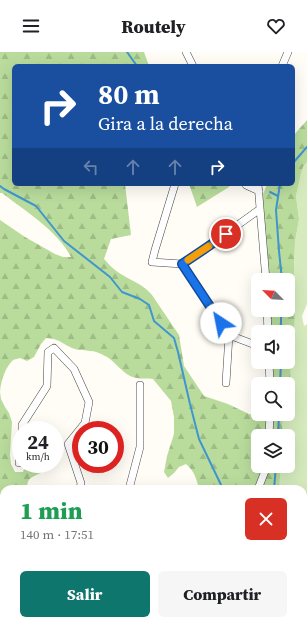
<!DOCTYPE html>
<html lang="es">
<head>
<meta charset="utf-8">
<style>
  :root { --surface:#fff; --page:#f6f6f6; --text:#202124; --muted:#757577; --accent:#0f766e }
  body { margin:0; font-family:"Source Serif 4",serif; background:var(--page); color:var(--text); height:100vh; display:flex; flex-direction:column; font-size:15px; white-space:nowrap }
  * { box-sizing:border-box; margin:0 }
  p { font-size:13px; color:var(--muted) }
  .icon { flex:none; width:22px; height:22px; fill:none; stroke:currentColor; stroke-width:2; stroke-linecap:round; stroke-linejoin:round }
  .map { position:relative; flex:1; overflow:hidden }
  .panel { position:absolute; left:0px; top:433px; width:307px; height:140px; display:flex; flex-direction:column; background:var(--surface); border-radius:12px 12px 0 0; box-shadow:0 4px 16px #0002 }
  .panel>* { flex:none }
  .hud { position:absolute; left:12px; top:12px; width:283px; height:122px; border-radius:6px; box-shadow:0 4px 16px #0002; background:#1a4fa0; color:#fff; overflow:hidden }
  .needle { width:26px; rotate:294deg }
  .controls { position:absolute; left:251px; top:221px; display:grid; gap:8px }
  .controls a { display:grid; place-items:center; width:44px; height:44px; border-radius:6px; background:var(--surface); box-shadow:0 4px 16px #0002; font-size:20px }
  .speed { position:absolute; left:12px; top:369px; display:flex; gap:8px; font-size:20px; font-weight:700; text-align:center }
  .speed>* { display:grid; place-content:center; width:52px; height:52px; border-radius:50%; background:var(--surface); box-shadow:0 4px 16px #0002; line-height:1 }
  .speed small { font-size:10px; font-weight:400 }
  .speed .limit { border:6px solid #d22; background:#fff; color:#111 }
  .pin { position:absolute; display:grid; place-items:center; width:34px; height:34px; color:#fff; margin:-17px; border:2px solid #fff; border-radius:50%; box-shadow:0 1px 4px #0007 }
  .me { position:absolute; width:44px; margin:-22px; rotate:326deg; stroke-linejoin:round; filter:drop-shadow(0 0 3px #0008) }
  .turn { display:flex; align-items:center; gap:14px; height:84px; padding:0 20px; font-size:18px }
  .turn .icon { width:52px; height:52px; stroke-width:2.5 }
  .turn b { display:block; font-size:28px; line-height:34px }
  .lanes { display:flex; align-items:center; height:38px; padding:0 20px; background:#0003; justify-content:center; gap:20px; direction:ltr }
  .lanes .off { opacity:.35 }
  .round { display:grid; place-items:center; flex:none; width:42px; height:42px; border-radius:6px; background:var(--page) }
  .overview { display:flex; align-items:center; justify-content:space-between; height:68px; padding:0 20px }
  h1 { font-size:24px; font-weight:800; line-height:30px; color:#1e9e55 }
  .cta { display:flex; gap:8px; margin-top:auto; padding:8px 20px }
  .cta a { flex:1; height:46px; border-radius:6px; background:var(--accent); color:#fff; font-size:16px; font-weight:800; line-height:46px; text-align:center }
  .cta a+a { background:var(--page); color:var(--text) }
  header { display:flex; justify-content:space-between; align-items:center; height:52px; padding:0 20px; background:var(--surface); font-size:18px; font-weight:800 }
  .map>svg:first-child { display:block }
</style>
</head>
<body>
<header><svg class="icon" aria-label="menu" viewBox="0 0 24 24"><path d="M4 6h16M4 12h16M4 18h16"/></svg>Routely<svg class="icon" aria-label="heart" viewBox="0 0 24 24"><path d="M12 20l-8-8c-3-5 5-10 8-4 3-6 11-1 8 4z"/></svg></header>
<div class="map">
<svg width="307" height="573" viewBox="0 0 307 573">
  <defs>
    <pattern id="forest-firs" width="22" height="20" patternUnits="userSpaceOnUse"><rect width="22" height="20" fill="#b9dc9c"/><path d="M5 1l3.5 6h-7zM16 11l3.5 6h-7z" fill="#9ebc85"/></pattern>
  </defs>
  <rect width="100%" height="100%" fill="#fffdf5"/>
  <!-- grass -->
  <path fill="#d5ebbd" d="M307,110v142l-5,12 2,10 3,-2v301h-124l3,-4h117v-132h-24l2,-23h7v-30h-6l1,-22h5v-16l4,-1 -2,-17 5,-64 -1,-49 1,-25 4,-23 -3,-23 5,-22 2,-7z"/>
  <!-- forest -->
  <path fill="url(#forest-firs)" d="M0,0h144l5,14h-135v118h111l6,51 -20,4 -7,20c4,4 7,8 11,11 13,10 26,12 37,25l27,40 5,31 20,30 24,8 21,10 9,2 8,-2h17l-1,22h-24v30h23l-2,23h-80c-3,-11 -4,-17 -13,-25l-7,3 -5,6 -6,5 -4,-6 3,-16 7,-22v-17l-3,-16 -18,-22c-5,-1 -11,0 -16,-1 -14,-2 -21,-17 -32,-22 -5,-3 -10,-5 -15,-5 -5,-1 -10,0 -15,-2 -12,-4 -14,-10 -29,-11l-5,6 -7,13 -7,4 -7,-3 -7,2c-8,8 -12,20 -13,32v-172l25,17 30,17 8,3h8c-13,-26 -46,-46 -69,-64h-2z
    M307,68v42l-4,5 -2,7 -5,22 3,23 -4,23 -1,25 1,49 -5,64 2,18h-4v-14h-16l-1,-22h17v-30h-17l-1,-22h18v-30h-19l-7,-83 5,-13h26v-48z
    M189,132h41l-1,3 -32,20z
    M0,340l1,7 4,8 4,6 3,9 -2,33 1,9 4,8h8l3,-8h22c0,0 -4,5 -4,6 -8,8 -17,4 -17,19h-23v132h66l5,4h-75z"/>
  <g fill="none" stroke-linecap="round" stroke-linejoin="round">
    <!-- stream -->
    <path stroke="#3f96cf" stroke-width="2" d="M127,0l10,14
      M293,111l14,-16
      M280,132l-4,26 3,41 3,29
      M0,134l4,3 32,17 28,35 46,36 12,15 18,7 9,6 5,16 20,17 4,14 12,52 9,35 24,50
      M270,140l8,4
      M281,280v-22
      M280,332l1,-22
      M278,384l1,-22
      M274,437l2,-23
      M193,569l12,4
      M184,573l3,-4"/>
    <defs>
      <path id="minor" d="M186,0l7,14
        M282,14l6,-14
        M175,132l-20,66 -3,12 30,2 21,-14 57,-41
        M246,132v1l13,6
        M258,132l8,96
        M182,212l47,71 29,11
        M267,258l1,22
        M269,310l1,22
        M226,331l3,-48
        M22,378v-5l25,-39 1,-34 6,-4 20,21 15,33 -4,21 -17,21 13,39 -1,6
        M269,384l1,-22
        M19,411l2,-22
        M129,437l11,-42v-62
        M258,437l9,-23
        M93,569l1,4
        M112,573l1,-4
        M159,573l3,-4"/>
    </defs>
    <!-- minor casing -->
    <use href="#minor" stroke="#444" stroke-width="8"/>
    <!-- minor -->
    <use href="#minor" stroke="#fff" stroke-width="7"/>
  </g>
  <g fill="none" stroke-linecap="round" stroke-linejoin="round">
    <defs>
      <path id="route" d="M221,271l-39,-59 21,-14 23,-16"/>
    </defs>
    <!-- route casing -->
    <use href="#route" stroke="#114b97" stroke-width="10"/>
    <!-- route -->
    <use href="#route" stroke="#1a73e8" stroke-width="7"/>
    <!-- slow -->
    <path stroke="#f59e0b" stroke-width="7" d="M188,208l21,-14"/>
  </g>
</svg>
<div class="controls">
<a><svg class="needle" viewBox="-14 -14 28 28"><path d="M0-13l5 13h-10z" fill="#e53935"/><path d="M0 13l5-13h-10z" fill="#757577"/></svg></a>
<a><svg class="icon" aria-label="sound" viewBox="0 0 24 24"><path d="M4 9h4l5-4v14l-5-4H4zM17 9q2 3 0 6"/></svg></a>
<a><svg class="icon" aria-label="search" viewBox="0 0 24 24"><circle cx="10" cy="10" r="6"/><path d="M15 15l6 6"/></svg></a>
<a><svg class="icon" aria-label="layers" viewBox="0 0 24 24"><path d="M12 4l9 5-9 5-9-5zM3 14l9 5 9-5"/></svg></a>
</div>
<div class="speed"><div>24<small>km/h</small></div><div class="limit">30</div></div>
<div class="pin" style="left:226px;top:182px;background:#d93025"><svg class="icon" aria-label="arrive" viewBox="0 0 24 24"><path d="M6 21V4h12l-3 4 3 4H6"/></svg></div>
<svg class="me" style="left:221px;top:271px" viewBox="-20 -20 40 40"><circle r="19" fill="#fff"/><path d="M0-13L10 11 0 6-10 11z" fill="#1a73e8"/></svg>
<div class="hud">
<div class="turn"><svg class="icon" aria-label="right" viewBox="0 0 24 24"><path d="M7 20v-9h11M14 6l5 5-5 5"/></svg><div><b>80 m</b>Gira a la derecha</div></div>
<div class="lanes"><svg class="icon off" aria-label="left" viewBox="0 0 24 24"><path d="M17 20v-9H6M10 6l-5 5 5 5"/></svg><svg class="icon off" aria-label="ahead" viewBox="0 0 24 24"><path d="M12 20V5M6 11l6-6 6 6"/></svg><svg class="icon off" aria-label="ahead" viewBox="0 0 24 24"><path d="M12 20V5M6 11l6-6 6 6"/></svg><svg class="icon" aria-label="right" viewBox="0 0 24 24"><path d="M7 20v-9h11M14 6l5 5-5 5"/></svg></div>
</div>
<section class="panel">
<div class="overview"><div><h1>1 min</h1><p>140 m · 17:51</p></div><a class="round" style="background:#d93025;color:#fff"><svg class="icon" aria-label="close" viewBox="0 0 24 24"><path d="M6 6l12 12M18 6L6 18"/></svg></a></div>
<div class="cta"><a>Salir</a><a>Compartir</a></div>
</section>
</div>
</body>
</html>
